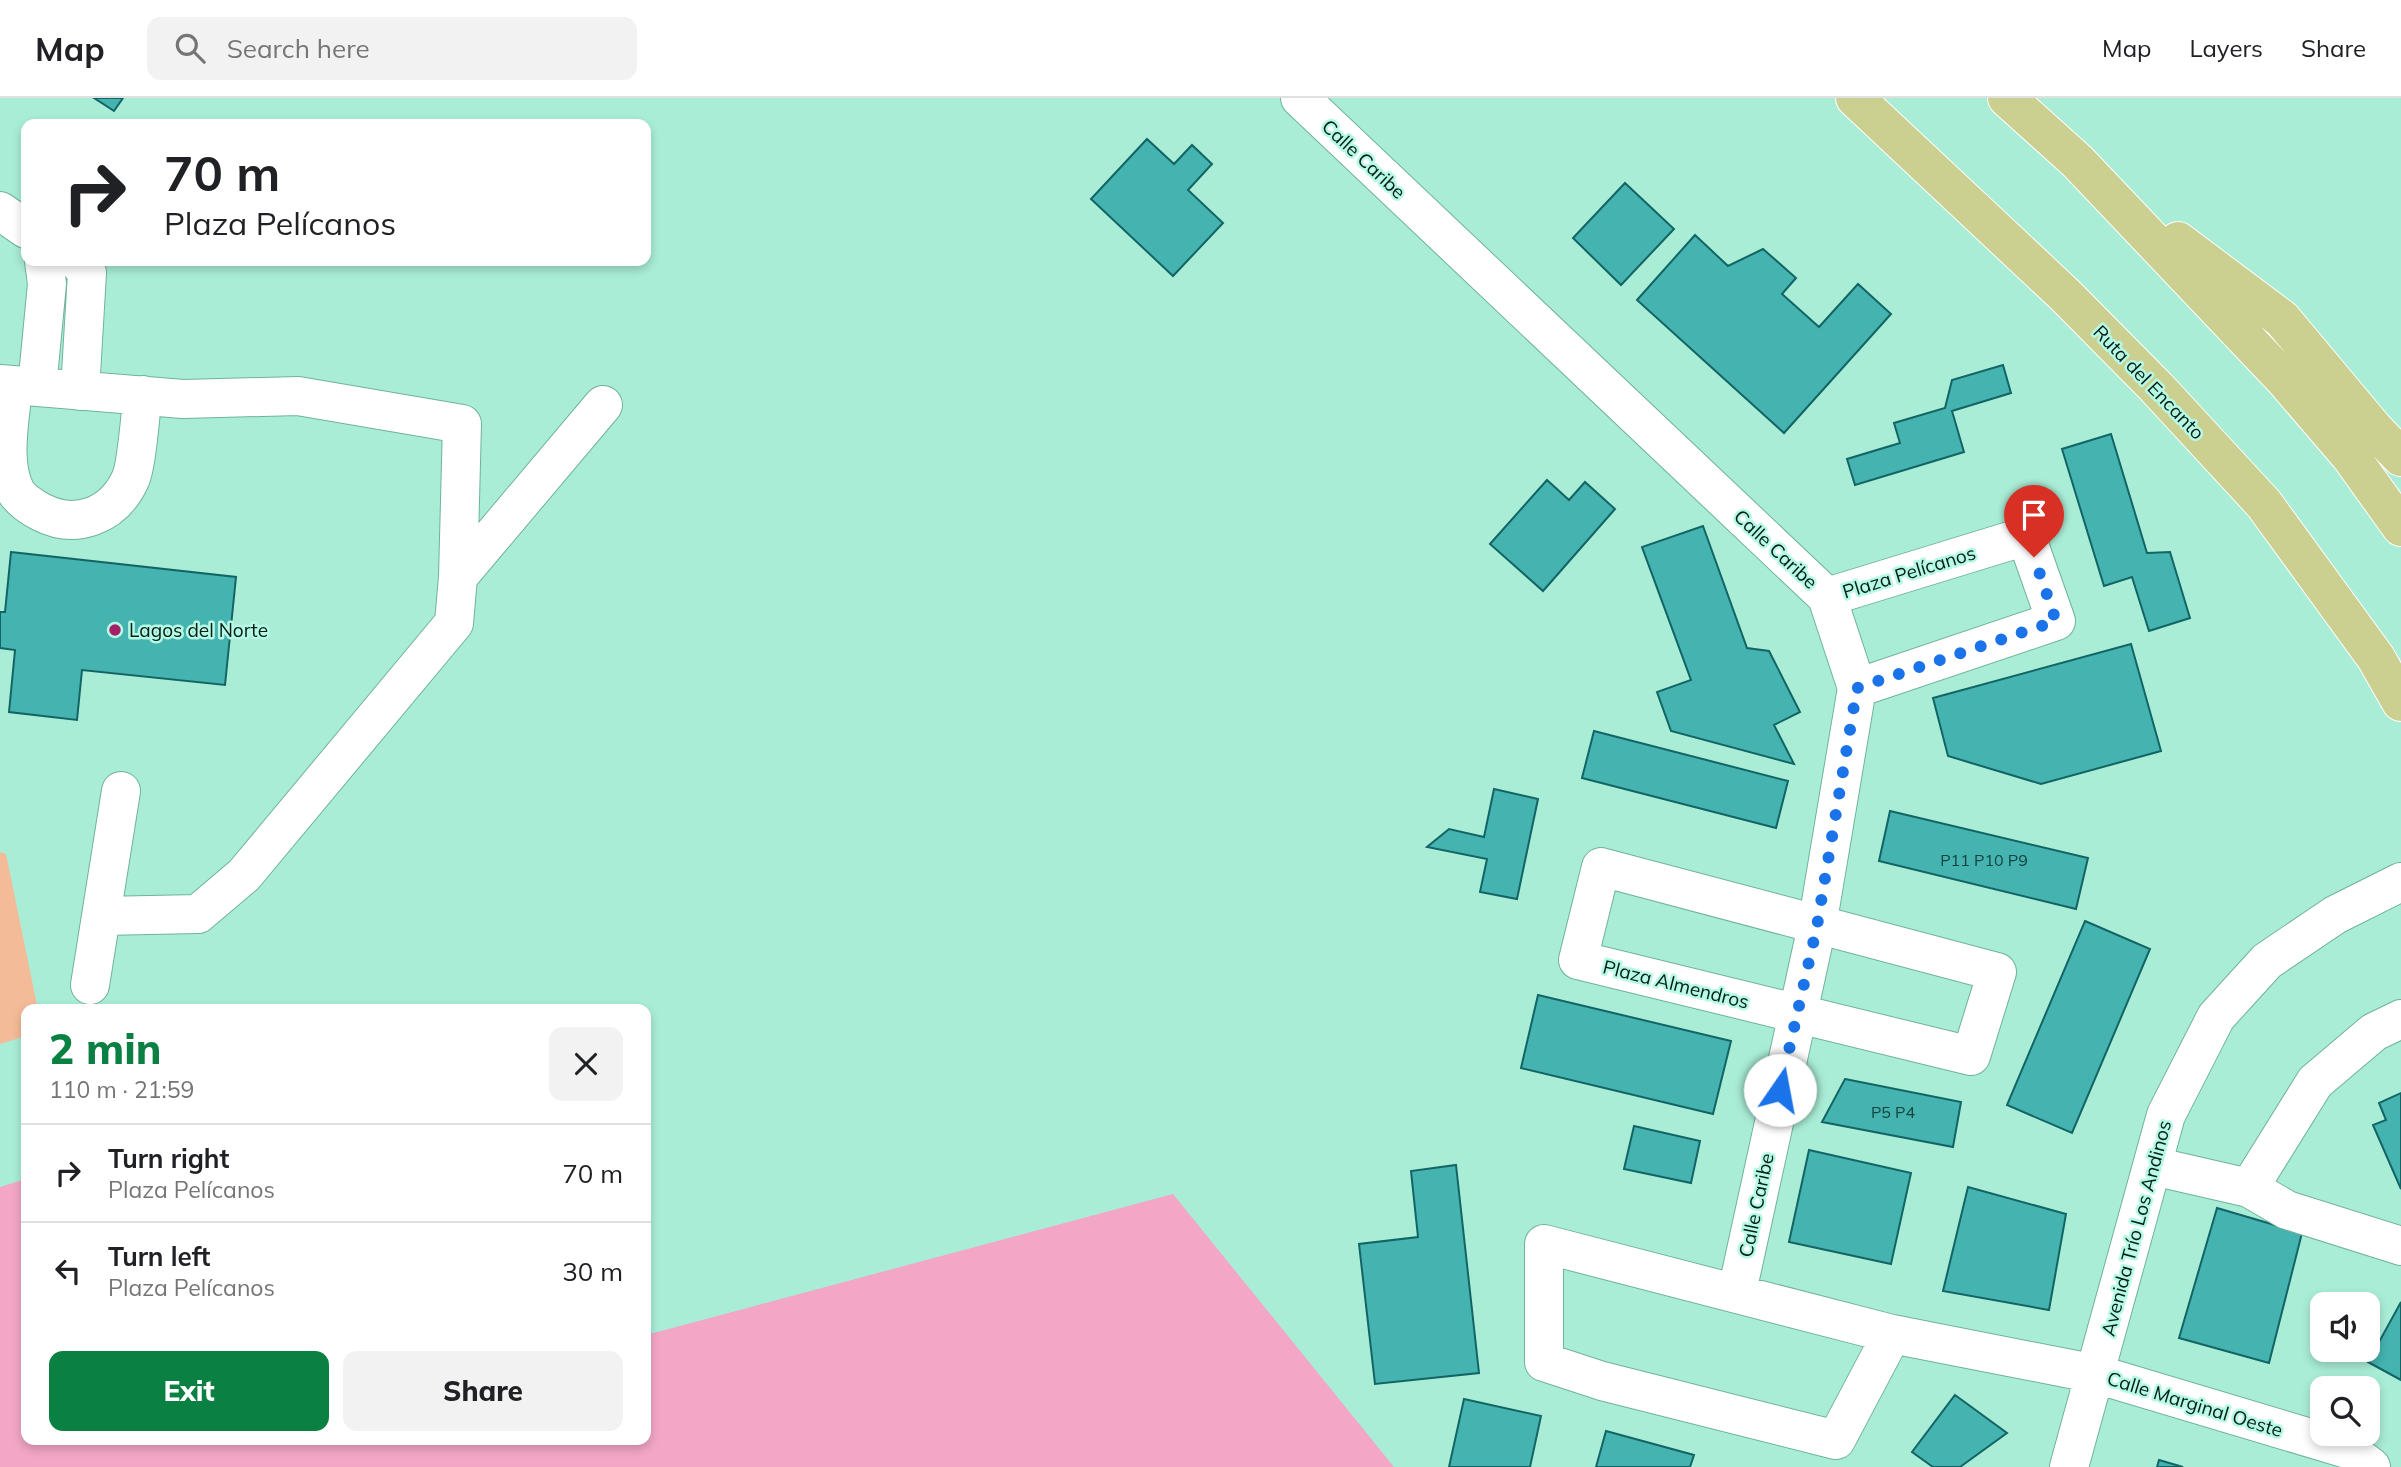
<!DOCTYPE html>
<html lang="en">
<head>
<meta charset="utf-8">
<style>
  :root { --surface:#fff; --page:#f2f2f2; --text:#202124; --muted:#757577; --line:#e0e0e0; --accent:#0b8043 }
  body { margin:0; font-family:Mulish,sans-serif; background:var(--page); color:var(--text); height:100vh; display:flex; flex-direction:column; font-size:26px; white-space:nowrap }
  * { box-sizing:border-box; margin:0 }
  p { font-size:23px; color:var(--muted) }
  .icon { flex:none; width:38px; height:38px; fill:none; stroke:currentColor; stroke-width:2; stroke-linecap:round; stroke-linejoin:round }
  .map { position:relative; flex:1; overflow:hidden }
  .side { position:absolute; left:21px; top:906px; width:630px; height:441px; display:flex; flex-direction:column; background:var(--surface); border-radius:14px; box-shadow:0 4px 10px #0003 }
  .side>* { flex:none }
  .banner { position:absolute; left:21px; top:21px; width:630px; height:147px; border-radius:14px; box-shadow:0 4px 10px #0003; background:#fff; color:var(--text); overflow:hidden }
  .fabs { position:absolute; left:2310px; top:1194px; display:grid; gap:14px }
  .fabs a { display:grid; place-items:center; width:70px; height:70px; border-radius:14px; background:var(--surface); box-shadow:0 4px 10px #0003; font-size:35px }
  .pin { position:absolute; display:grid; place-items:center; width:60px; height:60px; color:#fff; margin:-72px -30px; border-radius:50% 50% 50% 0; rotate:-45deg; box-shadow:0 0 7px #0007 }
  .pin .icon { rotate:45deg }
  .me { position:absolute; width:77px; margin:-38px; rotate:12deg; stroke-linejoin:round; filter:drop-shadow(0 0 5px #0008) }
  .turn { display:flex; align-items:center; gap:24px; height:147px; padding:0 28px; font-size:32px }
  .turn .icon { width:91px; height:91px; stroke-width:2.5 }
  .turn b { display:block; font-size:49px; line-height:60px }
  .round { display:grid; place-items:center; flex:none; width:74px; height:74px; border-radius:14px; background:var(--page) }
  .summary { display:flex; align-items:center; justify-content:space-between; height:119px; padding:0 28px }
  h1 { font-size:42px; font-weight:800; line-height:52px; color:var(--accent) }
  .cta { display:flex; gap:14px; margin-top:auto; padding:14px 28px }
  .cta a { flex:1; height:80px; border-radius:14px; background:var(--accent); color:#fff; font-size:28px; font-weight:800; line-height:80px; text-align:center }
  .cta a+a { background:var(--page); color:var(--text) }
  ul { padding:0; list-style:none }
  li { display:flex; align-items:center; gap:21px; height:98px; padding:0 28px; border-top:2px solid var(--line) }
  li div { flex:1 }
  li b { display:block; font-size:26px }
  li em { font-style:normal }
  header { display:flex; align-items:center; gap:42px; box-sizing:border-box; height:98px; padding:0 35px; background:var(--surface); border-bottom:2px solid var(--line) }
  header strong { font-size:33px }
  nav { display:flex; gap:38px; margin-inline-start:auto; font-size:24px }
  .search { width:490px; height:63px; background:var(--page); display:flex; align-items:center; gap:18px; box-sizing:border-box; padding:0 24px; border-radius:14px; color:var(--muted); font-size:26px }
  .map>svg:first-child { display:block }
</style>
</head>
<body>
<header>
<strong>Map</strong>
<div class="search"><svg class="icon" aria-label="search" viewBox="0 0 24 24"><circle cx="10" cy="10" r="6"/><path d="M15 15l6 6"/></svg>Search here</div>
<nav><a>Map</a><a>Layers</a><a>Share</a></nav>
</header>
<div class="map">
<svg width="2401" height="1369" viewBox="0 0 2401 1369">
  <rect width="100%" height="100%" fill="#a9edd7"/>
  <!-- green -->
  <path fill="#f4bb98" d="M0,754l6,2 32,156h-12v26l-26,8z"/>
  <!-- water -->
  <path fill="#f3a6c6" d="M26,1081v261h620v-105l527,-141 221,273h-1394v-280z"/>
  <!-- building -->
  <path fill="#45b3b0" stroke="#126564" stroke-width="2" d="M94,0h29l-9,13z
    M1147,41l27,25 18,-19 20,19 -24,26 35,33 -50,53 -82,-77z
    M1625,85l49,46 -53,56 -48,-47z
    M1695,137l33,31 35,-17 33,29 -14,16 37,33 39,-43 33,30 -107,119 -147,-133z
    M2003,267l8,28 -59,18 12,41 -109,33 -8,-26 53,-16 -6,-20 51,-15 7,-28z
    M2111,336l36,119 23,-1 20,66 -41,13 -17,-54 -28,9 -42,-137z
    M1547,382l22,20 16,-18 30,27 -72,82 -53,-47z
    M1703,428l44,122 22,3 31,61 -26,13 20,39 -123,-33 -14,-39 34,-12 -49,-133z
    M11,454l225,25 -11,108 -143,-15 -5,50 -68,-8 6,-62 -15,-2v-36h5z
    M2131,546l30,107 -120,33 -93,-28 -15,-58z
    M1594,633l194,50 -12,47 -194,-50z
    M1494,691l44,10 -21,100 -37,-7 7,-33 -60,-12 22,-18 35,8z
    M1890,713l198,47 -12,51 -197,-48z
    M2085,823l65,28 -78,184 -65,-28z
    M1538,897l193,46 -18,73 -192,-46z
    M1845,981l116,23 -8,45 -131,-25z
    M2401,995v96l-28,-64 13,-5 -7,-17z
    M1634,1028l66,15 -9,42 -67,-14z
    M1809,1052l102,23 -20,91 -102,-22z
    M1456,1067l23,208 -104,11 -16,-140 59,-7 -7,-66z
    M1968,1089l98,27 -17,96 -106,-19z
    M2217,1110l85,25 -33,130 -90,-25z
    M2401,1204v78l-33,-18z
    M1955,1297l52,38 -47,34h-27l-21,-15z
    M1464,1301l77,17 -11,51h-81z
    M1606,1333l88,24 -4,12h-94z
    M2159,1362l24,7h-26z"/>
  <g fill="none" stroke-linecap="round" stroke-linejoin="round">
    <defs>
      <path id="minor" d="M1300,0l527,499 30,91 -40,238 -80,366
        M0,113l26,18
        M78,163l9,12 -7,118
        M0,286l183,15 115,-3 164,28 -4,153 -4,46 -210,252 -46,39 -96,2
        M13,287c-2,33 -13,76 3,107 5,8 17,16 25,20 35,18 72,4 89,-32 7,-14 10,-66 13,-85
        M37,289l10,-103 -3,-23
        M458,479l145,-172
        M1827,499l199,-61 30,85 -199,67
        M1601,769l396,105 -26,84 -393,-96z
        M90,887l31,-194
        M2153,1068l96,22 66,-106 59,-50 27,-13
        M2249,1090l38,22 114,36
        M1892,1236l-56,106 -234,-59 -58,-19v-118l348,90 204,40 251,75 24,18
        M2069,1369l97,-352 50,-98 51,-56 68,-46 66,-33"/>
      <path id="major" d="M1855,0l210,197 92,93 107,116 112,154 25,44
        M2007,0l70,63 208,219 66,77 50,70
        M2178,143l104,78 92,110 27,28"/>
    </defs>
    <!-- minor casing -->
    <use href="#minor" stroke="#70b29e" stroke-width="40"/>
    <!-- major casing -->
    <use href="#major" stroke="#fff" stroke-width="40"/>
    <!-- minor -->
    <use href="#minor" stroke="#fff" stroke-width="38"/>
    <!-- major -->
    <use href="#major" stroke="#cbd091" stroke-width="38"/>
  </g>
  <g fill="none" stroke-linecap="round" stroke-linejoin="round">
    <!-- route -->
    <path stroke="#1a73e8" stroke-width="12" stroke-dasharray="0 21.6" d="M1780,992l37,-164 40,-238 199,-67 -22,-64"/>
  </g>
  <!-- markers -->
  <circle fill="#a62069" stroke="#b6fae5" stroke-width="2.5" cx="115" cy="532" r="7"/>
  <g text-anchor="middle" dominant-baseline="central" stroke-width="5" stroke-linejoin="round" paint-order="stroke">
    <!-- number labels -->
    <g font-size="16" fill="#14433d">
      <text x="1984" y="762">P11 P10 P9</text>
      <text x="1893" y="1014">P5 P4</text>
    </g>
    <!-- street labels -->
    <g font-size="19" fill="#031e17" stroke="#b6fae5">
      <text transform="translate(1364 61) rotate(43)">Calle Caribe</text>
      <text transform="translate(2149 284) rotate(46)">Ruta del Encanto</text>
      <text transform="translate(1776 451) rotate(43)">Calle Caribe</text>
      <text transform="translate(1909 474) rotate(-17)">Plaza Pelícanos</text>
      <text transform="translate(1676 886) rotate(14)">Plaza Almendros</text>
      <text transform="translate(1756 1107) rotate(-78)">Calle Caribe</text>
      <text transform="translate(2136 1130) rotate(-75)">Avenida Trío Los Andinos</text>
      <text transform="translate(2195 1306) rotate(17)">Calle Marginal Oeste</text>
    </g>
    <!-- poi labels -->
    <g font-size="19" fill="#031e17" stroke="#b6fae5" text-anchor="start">
      <text x="129" y="532">Lagos del Norte</text>
    </g>
  </g>
</svg>
<div class="fabs">
<a><svg class="icon" aria-label="sound" viewBox="0 0 24 24"><path d="M4 9h4l5-4v14l-5-4H4zM17 9q2 3 0 6"/></svg></a>
<a><svg class="icon" aria-label="search" viewBox="0 0 24 24"><circle cx="10" cy="10" r="6"/><path d="M15 15l6 6"/></svg></a>
</div>
<div class="pin" style="left:2034px;top:459px;background:#d93025"><svg class="icon" aria-label="arrive" viewBox="0 0 24 24"><path d="M6 21V4h12l-3 4 3 4H6"/></svg></div>
<svg class="me" style="left:1780px;top:992px" viewBox="-20 -20 40 40"><circle r="19" fill="#fff"/><path d="M0-13L10 11 0 6-10 11z" fill="#1a73e8"/></svg>
<div class="banner">
<div class="turn"><svg class="icon" aria-label="right" viewBox="0 0 24 24"><path d="M7 20v-9h11M14 6l5 5-5 5"/></svg><div><b>70 m</b>Plaza Pelícanos</div></div>
</div>
<section class="side">
<div class="summary"><div><h1>2 min</h1><p>110 m · 21:59</p></div><a class="round"><svg class="icon" aria-label="close" viewBox="0 0 24 24"><path d="M6 6l12 12M18 6L6 18"/></svg></a></div>
<ul>
<li><svg class="icon" aria-label="right" viewBox="0 0 24 24"><path d="M7 20v-9h11M14 6l5 5-5 5"/></svg><div><b>Turn right</b><p>Plaza Pelícanos</p></div><em>70 m</em></li>
<li><svg class="icon" aria-label="left" viewBox="0 0 24 24"><path d="M17 20v-9H6M10 6l-5 5 5 5"/></svg><div><b>Turn left</b><p>Plaza Pelícanos</p></div><em>30 m</em></li>
</ul>
<div class="cta"><a>Exit</a><a>Share</a></div>
</section>
</div>
</body>
</html>
